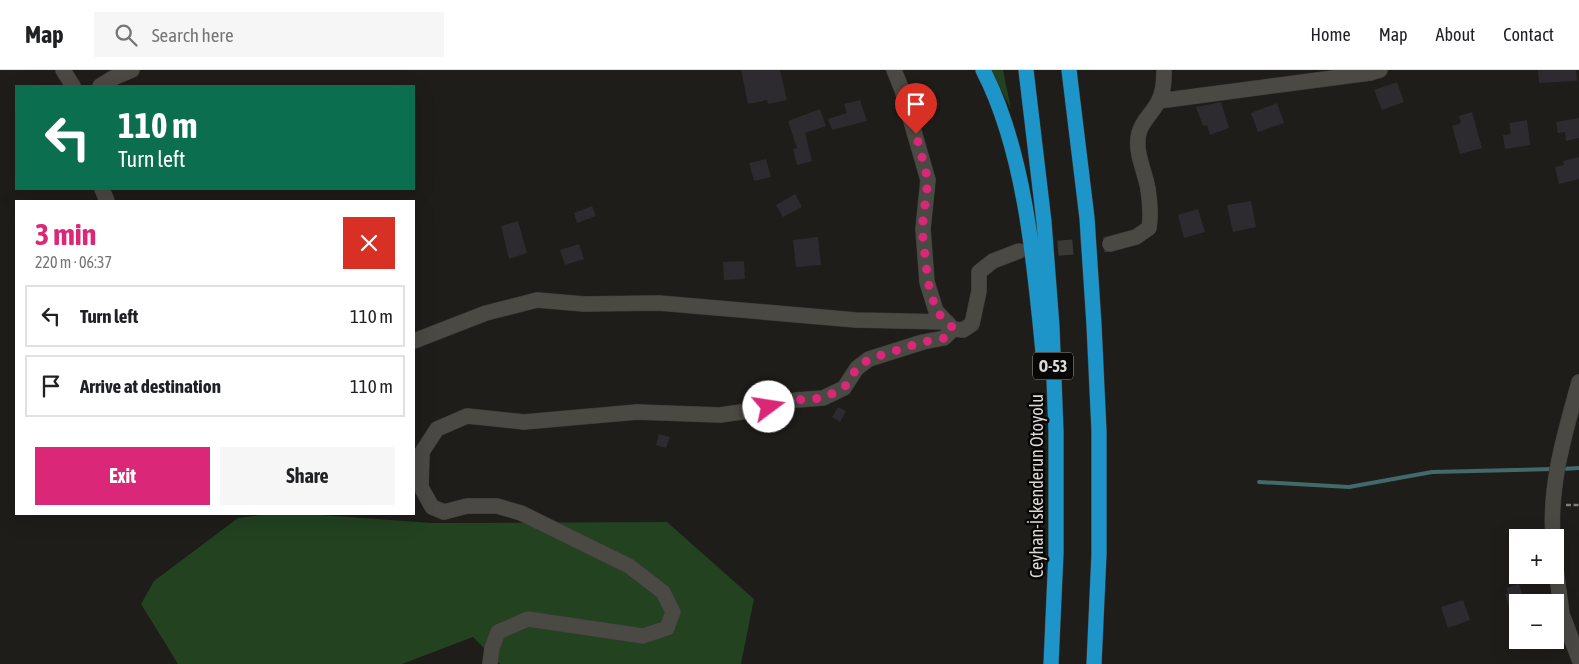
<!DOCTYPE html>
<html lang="en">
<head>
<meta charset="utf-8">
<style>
  :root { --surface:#fff; --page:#f6f6f6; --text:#202124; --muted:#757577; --line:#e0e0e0; --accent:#db2777 }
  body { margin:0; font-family:"Asap Condensed",sans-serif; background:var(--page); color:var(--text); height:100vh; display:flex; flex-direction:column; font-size:19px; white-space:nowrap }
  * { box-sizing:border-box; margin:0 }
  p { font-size:16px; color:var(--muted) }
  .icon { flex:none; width:28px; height:28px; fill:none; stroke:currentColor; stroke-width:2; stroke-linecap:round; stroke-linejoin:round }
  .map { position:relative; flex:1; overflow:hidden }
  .panel { position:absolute; left:15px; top:130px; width:400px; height:315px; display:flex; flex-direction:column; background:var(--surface); border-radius:0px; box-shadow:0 5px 20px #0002 }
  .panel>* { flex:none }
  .top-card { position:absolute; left:15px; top:15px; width:400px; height:105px; border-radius:0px; box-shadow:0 5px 20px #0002; background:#0b6e4f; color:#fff; overflow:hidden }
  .controls { position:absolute; left:1509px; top:459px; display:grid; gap:10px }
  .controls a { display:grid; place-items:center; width:55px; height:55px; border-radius:0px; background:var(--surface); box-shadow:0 5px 20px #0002; font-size:25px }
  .pin { position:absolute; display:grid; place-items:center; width:42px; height:42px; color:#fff; margin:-51px -21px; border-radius:50% 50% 50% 0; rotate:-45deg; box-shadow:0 0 5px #0007 }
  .pin .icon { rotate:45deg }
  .me { position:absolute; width:55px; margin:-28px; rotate:76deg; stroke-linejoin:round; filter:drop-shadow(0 0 4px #0008) }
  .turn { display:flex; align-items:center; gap:18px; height:105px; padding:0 20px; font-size:22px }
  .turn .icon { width:65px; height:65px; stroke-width:2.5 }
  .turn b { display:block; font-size:35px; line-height:42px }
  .round { display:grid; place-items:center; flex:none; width:52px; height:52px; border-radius:0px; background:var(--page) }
  .overview { display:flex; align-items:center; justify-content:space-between; height:85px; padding:0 20px }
  h1 { font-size:30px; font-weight:700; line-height:38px; color:var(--accent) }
  .cta { display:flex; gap:10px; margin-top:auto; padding:10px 20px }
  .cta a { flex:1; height:58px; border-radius:0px; background:var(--accent); color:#fff; font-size:20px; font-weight:700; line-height:58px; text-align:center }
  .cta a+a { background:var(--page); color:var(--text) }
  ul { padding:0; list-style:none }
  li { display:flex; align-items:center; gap:15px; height:62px; margin:0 10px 8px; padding:0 10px; border:2px solid var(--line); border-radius:0px }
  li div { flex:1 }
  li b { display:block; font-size:19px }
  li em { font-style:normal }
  header { display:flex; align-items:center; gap:30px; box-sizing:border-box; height:70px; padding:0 25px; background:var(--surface); border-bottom:1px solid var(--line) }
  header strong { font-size:24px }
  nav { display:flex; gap:28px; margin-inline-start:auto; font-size:18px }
  .search { width:350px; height:45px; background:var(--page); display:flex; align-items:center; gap:12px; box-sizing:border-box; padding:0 18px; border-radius:0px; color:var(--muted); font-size:19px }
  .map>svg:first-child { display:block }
</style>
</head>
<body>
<header>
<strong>Map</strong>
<div class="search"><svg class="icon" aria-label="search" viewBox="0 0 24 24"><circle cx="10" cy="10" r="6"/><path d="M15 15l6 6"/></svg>Search here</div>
<nav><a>Home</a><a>Map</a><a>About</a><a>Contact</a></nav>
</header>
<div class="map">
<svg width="1579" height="594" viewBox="0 0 1579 594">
  <rect width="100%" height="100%" fill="#1e1d19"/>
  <!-- green -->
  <path fill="#224220" d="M991,0h12l8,39z
    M269,444h38l125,9 235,-1 87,77 -13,65h-241l-27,-27 -71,27h-224l-37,-60 13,-23 84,-63z"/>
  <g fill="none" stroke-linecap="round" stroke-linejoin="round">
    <!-- stream -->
    <path stroke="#416a6b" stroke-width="4" d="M1562,399l17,-1
      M1259,412l90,5 83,-15 121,-3"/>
  </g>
  <!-- building -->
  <path fill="#2d2b30" d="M741,0h39l7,30 -19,4 -1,-4 -19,4z
    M1538,0h38l1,11 -38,2z
    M1397,12l7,20 -22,8 -8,-20z
    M860,30l7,21 -35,9 -4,-11 19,-6 -3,-9z
    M1221,32l8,26 -19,7 -3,-10 -4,1 -7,-19z
    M1277,33l7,20 -26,9 -7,-19z
    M820,39l6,17 -21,7 7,28 -15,4 -4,-16 4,-1 -9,-27z
    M1472,42l10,36 -22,6 -8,-28 9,-3 -2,-7z
    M1579,48v20l-13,3 -1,-9 -7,1 -2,-11z
    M1527,50l3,25 -25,4 -2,-14 8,-1 -2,-11z
    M1579,87v22l-20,5 -4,-17 9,-2 -1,-4z
    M766,89l5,18 -17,4 -5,-18z
    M795,124l7,13 -19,10 -7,-12z
    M1251,131l5,26 -23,5 -6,-27z
    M592,136l4,10 -19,7 -3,-10z
    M1198,139l7,23 -21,6 -6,-23z
    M518,151l9,32 -18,6 -8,-33z
    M818,167l3,28 -25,2 -3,-27z
    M579,174l5,15 -19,6 -5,-15z
    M744,191l1,18 -21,1 -1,-18z
    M838,337l8,4 -6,11 -8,-5z
    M659,364l11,3 -4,11 -10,-3z
    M1519,514l6,18h-7v23l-3,1 -10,-32 3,-1 -2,-5z
    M1463,530l7,20 -22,8 -7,-21z"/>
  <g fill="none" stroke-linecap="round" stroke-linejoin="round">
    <!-- minor-tunnel -->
    <path stroke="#3a3936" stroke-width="15" stroke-dasharray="15 8" stroke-linecap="butt" d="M1035,180l75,-6"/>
    <defs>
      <path id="minor" d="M63,0l10,16
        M894,0l8,20 26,90 -5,49 4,53 9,29 17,18 10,1 9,-6 7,-33v-19l14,-11 26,-10
        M100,16l13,-8 19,-8
        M1159,31l211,-28 10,-3
        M102,119l5,12
        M1110,174l26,-7 13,-9c2,-13 1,-26 -1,-39 -3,-18 -14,-38 -9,-56 3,-13 15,-21 20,-33 5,-9 5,-20 5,-30
        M414,271l72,-28 51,-13 47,4 75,-1 197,17 91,2
        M1553,468c-4,-54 12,-105 26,-156
        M1555,492l7,52 17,45
        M490,594l2,-16 6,-16 30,-13 115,17 24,-8 6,-16 -10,-20 -34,-26 -108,-53 -24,-7h-30l-23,6 -12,-5 -11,-20 1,-35 15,-23 30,-13 57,6 113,-10 83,3 35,-5 41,-10 27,-2 21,-10 13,-20 12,-9 54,-17 21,-4 9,-9"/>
      <path id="highway" d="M983,0c43,83 52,200 61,293
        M1026,0l18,152 8,105 4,105v121l-5,111
        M1069,0l18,148 7,107 5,106v123l-5,110"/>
    </defs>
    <!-- minor casing -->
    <use href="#minor" stroke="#3a3a37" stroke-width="16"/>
    <!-- highway casing -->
    <use href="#highway" stroke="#3a3a37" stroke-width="16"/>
    <!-- path -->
    <path stroke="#7d7c79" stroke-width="2.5" stroke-dasharray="5 2.5" stroke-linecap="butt" d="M1566,435h13"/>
    <!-- minor -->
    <use href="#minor" stroke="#4a4944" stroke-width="15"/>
    <!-- highway -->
    <use href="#highway" stroke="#1e95c9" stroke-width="15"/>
  </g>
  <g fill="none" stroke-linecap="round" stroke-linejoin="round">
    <!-- route -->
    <path stroke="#db2777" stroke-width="9" stroke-dasharray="0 16.2" d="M769,337l27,-7 27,-2 21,-10 13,-20 12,-9 54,-17 21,-4 9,-10 -17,-17 -8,-29 -6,-53 6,-49 -12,-46"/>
  </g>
  <g text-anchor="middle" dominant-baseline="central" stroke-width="5" stroke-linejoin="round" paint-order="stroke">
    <!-- shield labels -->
    <rect fill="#080706" stroke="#9b9b98" stroke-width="1" x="1033" y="282.5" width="40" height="27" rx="4"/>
    <g font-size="16" font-weight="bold" fill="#dadad7">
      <text x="1053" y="296">O-53</text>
    </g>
    <!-- street labels -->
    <g font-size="18" fill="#dadad7" stroke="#080706">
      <text transform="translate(1036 416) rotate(-90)">Ceyhan-İskenderun Otoyolu</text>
    </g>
  </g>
</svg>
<div class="controls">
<a>+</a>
<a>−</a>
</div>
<div class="pin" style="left:916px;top:64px;background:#d93025"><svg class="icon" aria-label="arrive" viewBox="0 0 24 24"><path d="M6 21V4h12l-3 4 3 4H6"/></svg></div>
<svg class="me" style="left:769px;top:337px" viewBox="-20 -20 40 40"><circle r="19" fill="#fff"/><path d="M0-13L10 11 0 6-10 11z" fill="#db2777"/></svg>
<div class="top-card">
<div class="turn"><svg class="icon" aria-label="left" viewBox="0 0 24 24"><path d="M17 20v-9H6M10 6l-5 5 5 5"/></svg><div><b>110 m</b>Turn left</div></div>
</div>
<section class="panel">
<div class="overview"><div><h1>3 min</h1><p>220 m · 06:37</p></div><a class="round" style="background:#d93025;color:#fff"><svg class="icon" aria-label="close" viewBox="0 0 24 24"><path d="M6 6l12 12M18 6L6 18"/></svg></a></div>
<ul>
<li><svg class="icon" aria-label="left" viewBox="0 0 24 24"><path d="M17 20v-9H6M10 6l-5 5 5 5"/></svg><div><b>Turn left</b></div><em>110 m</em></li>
<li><svg class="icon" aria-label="arrive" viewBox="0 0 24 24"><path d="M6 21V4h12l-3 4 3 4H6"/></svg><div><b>Arrive at destination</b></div><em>110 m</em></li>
</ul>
<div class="cta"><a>Exit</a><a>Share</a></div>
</section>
</div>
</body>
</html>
